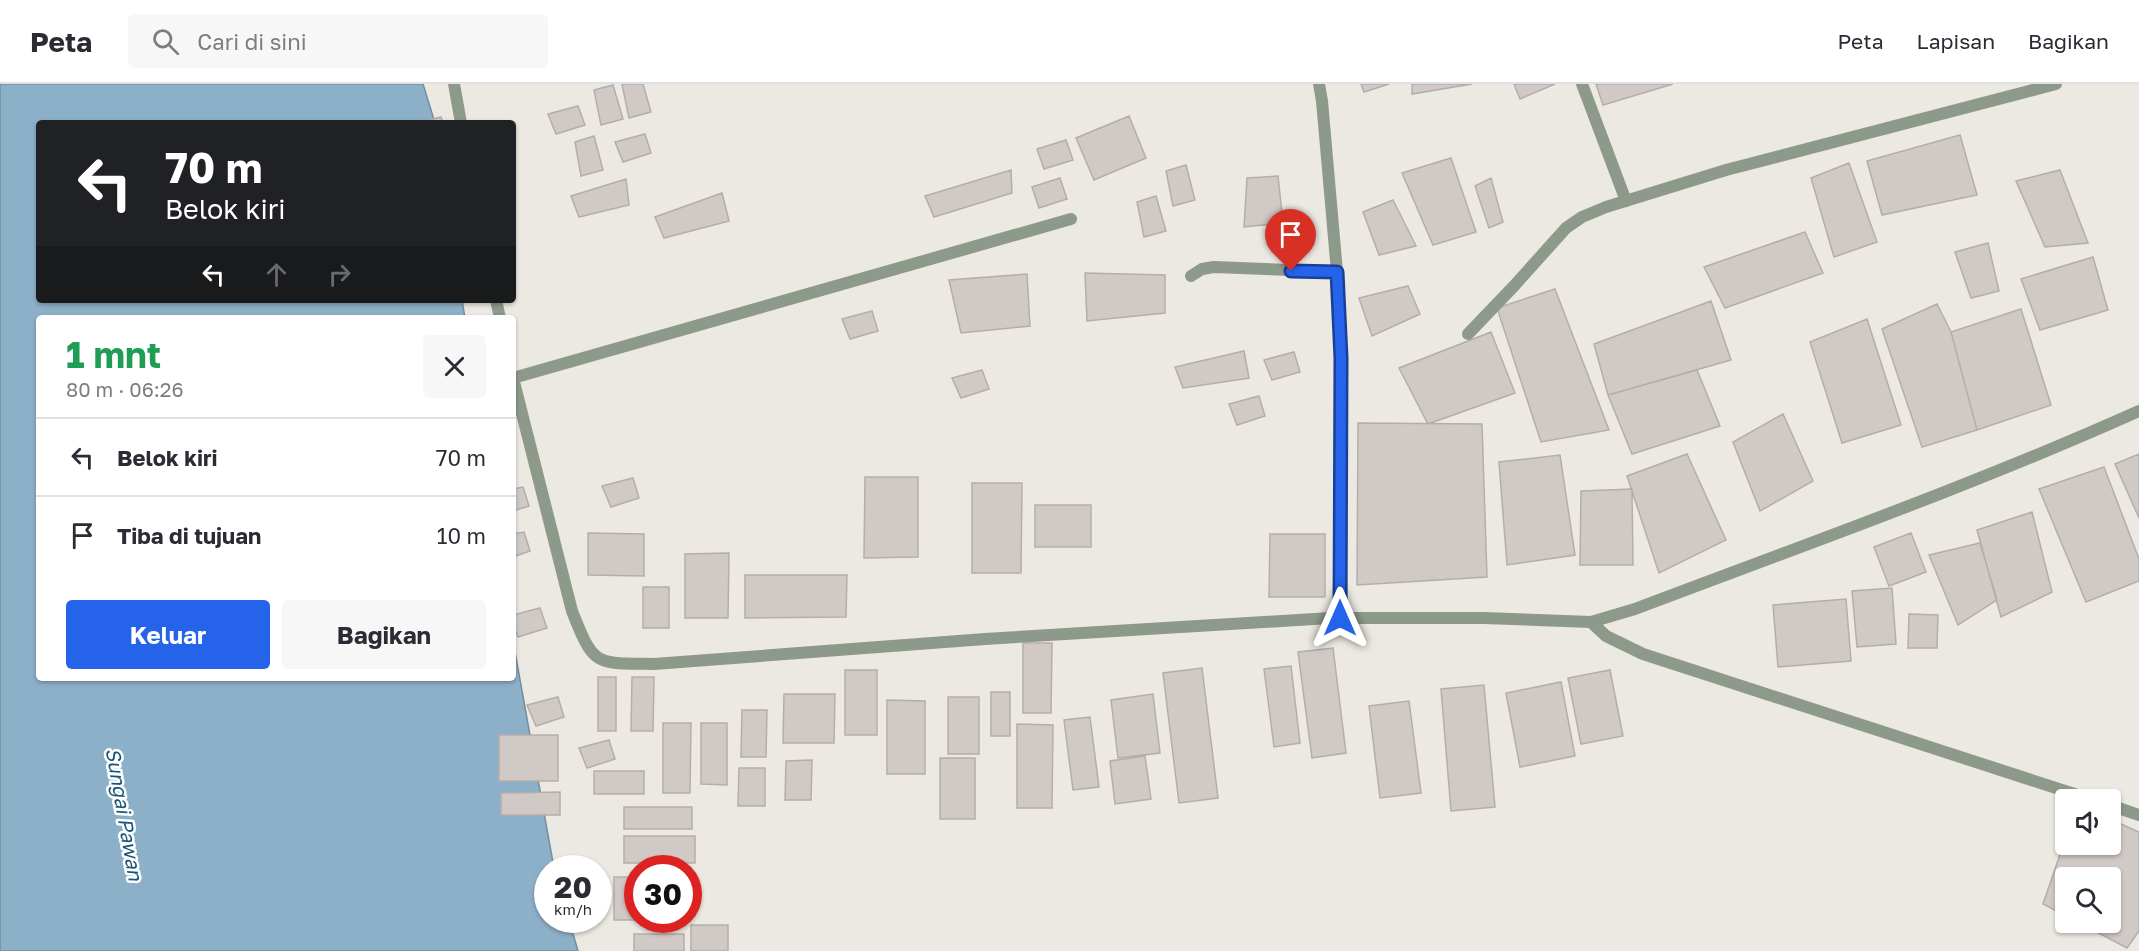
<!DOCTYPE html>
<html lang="id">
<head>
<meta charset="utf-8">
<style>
  :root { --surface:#fff; --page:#f7f7f7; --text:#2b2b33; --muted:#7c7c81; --line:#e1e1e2; --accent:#2563eb }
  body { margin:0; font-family:"Golos Text",sans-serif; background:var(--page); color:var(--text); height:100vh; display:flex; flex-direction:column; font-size:22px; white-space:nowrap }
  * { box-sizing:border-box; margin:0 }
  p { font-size:20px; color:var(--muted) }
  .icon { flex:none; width:33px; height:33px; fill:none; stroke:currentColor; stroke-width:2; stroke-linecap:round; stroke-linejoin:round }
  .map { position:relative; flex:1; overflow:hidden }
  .details { position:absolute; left:36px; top:231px; width:480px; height:366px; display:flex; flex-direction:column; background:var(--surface); border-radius:6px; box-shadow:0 2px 4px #0004 }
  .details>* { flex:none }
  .top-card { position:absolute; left:36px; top:36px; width:480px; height:183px; border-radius:6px; box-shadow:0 2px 4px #0004; background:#202124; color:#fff; overflow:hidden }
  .buttons { position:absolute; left:2055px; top:705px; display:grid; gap:12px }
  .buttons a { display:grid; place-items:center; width:66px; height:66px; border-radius:6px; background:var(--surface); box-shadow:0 2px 4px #0004; font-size:30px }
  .speed { position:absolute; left:534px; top:771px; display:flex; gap:12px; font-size:30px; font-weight:700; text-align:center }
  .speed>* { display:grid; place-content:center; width:78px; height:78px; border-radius:50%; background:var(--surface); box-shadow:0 2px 4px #0004; line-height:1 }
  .speed small { font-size:15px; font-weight:400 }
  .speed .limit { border:9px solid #d22; background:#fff; color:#111 }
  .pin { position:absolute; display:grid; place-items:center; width:51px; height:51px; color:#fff; margin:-62px -26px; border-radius:50% 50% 50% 0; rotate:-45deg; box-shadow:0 0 6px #0007 }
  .pin .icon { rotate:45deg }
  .me { position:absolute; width:66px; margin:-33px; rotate:0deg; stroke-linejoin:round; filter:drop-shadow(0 0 4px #0008) }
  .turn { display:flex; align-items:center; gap:21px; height:126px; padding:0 30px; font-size:27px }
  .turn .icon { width:78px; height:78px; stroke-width:2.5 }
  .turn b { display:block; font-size:42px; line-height:51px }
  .lanes { display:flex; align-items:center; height:57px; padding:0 30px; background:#0003; justify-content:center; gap:30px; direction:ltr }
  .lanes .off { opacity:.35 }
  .round { display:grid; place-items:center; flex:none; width:63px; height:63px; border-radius:6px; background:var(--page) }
  .summary { display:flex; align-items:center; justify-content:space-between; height:102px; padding:0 30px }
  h1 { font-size:36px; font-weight:700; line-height:45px; color:#1e9e55 }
  .action { display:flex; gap:12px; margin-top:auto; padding:12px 30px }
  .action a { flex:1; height:69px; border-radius:6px; background:var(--accent); color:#fff; font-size:24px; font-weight:700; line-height:69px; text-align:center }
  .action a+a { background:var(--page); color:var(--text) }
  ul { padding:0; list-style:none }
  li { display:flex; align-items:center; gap:18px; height:78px; padding:0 30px; border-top:2px solid var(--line) }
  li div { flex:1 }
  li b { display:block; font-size:22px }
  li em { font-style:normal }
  header { display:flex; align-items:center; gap:36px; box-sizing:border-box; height:84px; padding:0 30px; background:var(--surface); border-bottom:2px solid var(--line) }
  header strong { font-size:28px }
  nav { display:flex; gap:33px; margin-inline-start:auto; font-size:21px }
  .search { width:420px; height:54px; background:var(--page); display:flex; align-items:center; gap:15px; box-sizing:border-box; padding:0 21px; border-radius:6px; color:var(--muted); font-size:22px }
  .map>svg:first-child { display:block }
</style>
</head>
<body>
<header>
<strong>Peta</strong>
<div class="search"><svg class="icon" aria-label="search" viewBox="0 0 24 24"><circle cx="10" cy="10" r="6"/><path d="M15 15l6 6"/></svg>Cari di sini</div>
<nav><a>Peta</a><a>Lapisan</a><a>Bagikan</a></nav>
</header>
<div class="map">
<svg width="2139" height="867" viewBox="0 0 2139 867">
  <rect width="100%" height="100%" fill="#ece8e2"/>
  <!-- water -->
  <path fill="#8db0c9" stroke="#758d9e" stroke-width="1.5" d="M0,0h423l12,39h-396v177h423l3,18h-426v360h474v-37l41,227h-6v52h21l9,31h-578z"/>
  <!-- building -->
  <path fill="#d1c9c5" stroke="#b5adaa" stroke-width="1.5" d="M622,0h21l8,28 -22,6z
    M1361,0h28l-25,8z
    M1412,0h60l-60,10z
    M1514,0h41l-35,15z
    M1596,0h77l-70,21z
    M613,1l10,34 -22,6 -7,-35z
    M578,22l7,19 -29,9 -8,-20z
    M1129,32l17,42 -52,22 -18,-42z
    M441,33l2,6h-26z
    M645,50l6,19 -28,9 -8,-20z
    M1960,51l17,60 -95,20 -15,-54z
    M594,52l9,34 -22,6 -6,-34z
    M1066,56l7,20 -29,9 -7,-20z
    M1451,74l25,74 -43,13 -31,-72z
    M1849,79l28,79 -43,15 -23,-79z
    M1186,81l9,35 -22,6 -7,-35z
    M1011,86l1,23 -78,24 -9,-21z
    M2060,86l28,73 -43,4 -29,-66z
    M1278,92l5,47 -39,4 3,-49z
    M1060,94l7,21 -28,9 -7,-21z
    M1491,94l12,44 -14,6 -14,-42z
    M626,95l3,26 -50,12 -8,-21z
    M722,109l7,28 -65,17 -9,-21z
    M1156,112l10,35 -22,6 -7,-35z
    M1393,116l23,46 -37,9 -16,-43z
    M1805,148l18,41 -98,35 -21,-41z
    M1988,159l11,48 -28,7 -16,-46z
    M2093,173l15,53 -68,20 -19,-51z
    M1085,189l80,2v38l-78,8z
    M1027,190l3,52 -69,7 -12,-53z
    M1408,202l12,28 -48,22 -13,-38z
    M1555,205l54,141 -68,12 -44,-134z
    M1711,217l20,59 -123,35 -14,-51z
    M1937,220l14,28 26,98 -55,17 -40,-118z
    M2021,225l30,96 -74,25 -26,-98z
    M872,227l6,20 -28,8 -8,-20z
    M1867,235l34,106 -59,18 -32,-101z
    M1491,248l24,61 -87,31 -29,-56z
    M1244,267l5,27 -66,10 -8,-21z
    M1294,268l6,20 -28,8 -8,-20z
    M982,286l7,19 -28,9 -9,-20z
    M1697,286l23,56 -88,28 -24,-59z
    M1259,312l6,20 -28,9 -8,-21z
    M1783,330l30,67 -53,30 -27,-69z
    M1358,339l124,1 5,153 -130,8z
    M1687,370l39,86 -67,33 -32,-97z
    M2139,370v64l-24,-54z
    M1560,371l15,100 -68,10 -8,-103z
    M2104,383l35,92v22l-53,21 -47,-113z
    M865,393h53v80l-54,1z
    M633,394l6,20 -28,9 -9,-21z
    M972,399h50l-1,90h-49z
    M523,403l6,19 -16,5v-22z
    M1632,405l1,76h-53l1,-74z
    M1035,421h56v42h-56z
    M2032,428l20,80 -51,25 -24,-87z
    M524,448l6,19 -17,6v-23z
    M588,449l56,1v42l-56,-1z
    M1911,449l15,39 -37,14 -15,-39z
    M1270,450h55v63h-56z
    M1980,459l17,57 -39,25 -29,-70z
    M729,469l-1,65h-43v-64z
    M745,491h102l-1,42 -101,1z
    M643,503h26v41h-26z
    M1892,504l4,56 -39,3 -5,-56z
    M1846,515l5,62 -73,6 -5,-62z
    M540,524l7,20 -29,9 -5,-13v-9z
    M1909,530l29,1 -1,33h-29z
    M1023,559h29l-1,70h-28z
    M1333,564l13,105 -34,5 -14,-106z
    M1291,582l9,77 -26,4 -10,-78z
    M1202,584l16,130 -39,5 -16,-130z
    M845,586h32v65h-32z
    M1610,586l13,66 -42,8 -13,-66z
    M598,593h18v54h-18z
    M632,593h22l-1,54h-22z
    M1561,598l14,74 -55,11 -14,-74z
    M1484,601l11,122 -44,4 -10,-122z
    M991,608h19v44h-19z
    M784,610h51l-1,49h-51z
    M1153,610l7,59 -42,5 -7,-58z
    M558,613l6,20 -28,9 -9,-21z
    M948,613h31v57h-31z
    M887,616l38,1v73h-38z
    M1409,617l12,92 -41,5 -11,-92z
    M742,626h25l-1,47h-25z
    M1090,633l9,70 -26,3 -9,-70z
    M663,639h28l-1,70h-27z
    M701,639h26v62l-26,-1z
    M1017,640l36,1 -1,83h-35z
    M499,651h59v46h-59z
    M609,656l6,19 -28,9 -8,-20z
    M1145,672l6,43 -36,5 -5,-43z
    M940,674h35v61h-35z
    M812,676l-1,40h-26l1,-39z
    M739,684h26v38h-27z
    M594,687h50v23h-50z
    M560,708v23h-59v-22z
    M624,723h68v22h-68z
    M2110,735l29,13v99l-12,17 -49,-26h32v-44h-44v38l-23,-12 23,-67v7h44z
    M624,752h71v27h-71z
    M614,793h24v43h50h-74z
    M598,797l6,18 -6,2z
    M691,841h37v26h-37z
    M634,850h50v17h-50z"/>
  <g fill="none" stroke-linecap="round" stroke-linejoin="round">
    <!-- service -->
    <path stroke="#8d998b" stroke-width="12" d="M1582,0l44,117
      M1191,192l11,-7 12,-2 123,5"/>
    <!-- minor -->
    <path stroke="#8d998b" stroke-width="12" d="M454,0l7,39
      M1319,0l3,17 15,171 4,86 -1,260
      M1071,135l-558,159 59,233c22,56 23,52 82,53l331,-25 345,-21h154l107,4 44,-13c169,-64 339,-124 504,-198
      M496,216l4,18
      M1468,250l46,-48 52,-58 16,-11 24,-10 120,-37 330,-86
      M1591,538l15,14 37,18 450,146
      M2110,721l29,10"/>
  </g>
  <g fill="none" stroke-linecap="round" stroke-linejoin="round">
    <defs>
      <path id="route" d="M1291,187l46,1 4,86 -1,260"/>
    </defs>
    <!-- route casing -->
    <use href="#route" stroke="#184099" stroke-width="15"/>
    <!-- route -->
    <use href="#route" stroke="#2563eb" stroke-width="10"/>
  </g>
  <g text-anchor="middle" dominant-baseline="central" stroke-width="5" stroke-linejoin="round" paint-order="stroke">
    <!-- water labels -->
    <g font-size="20" font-style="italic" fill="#1b5578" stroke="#fff">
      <text transform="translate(125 730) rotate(80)">Sungai Pawan</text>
    </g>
  </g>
</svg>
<div class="buttons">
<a><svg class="icon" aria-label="sound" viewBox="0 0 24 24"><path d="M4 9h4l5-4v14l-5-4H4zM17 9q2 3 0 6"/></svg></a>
<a><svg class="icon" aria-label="search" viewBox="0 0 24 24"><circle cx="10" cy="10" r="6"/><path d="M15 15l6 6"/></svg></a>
</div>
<div class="speed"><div>20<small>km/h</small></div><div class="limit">30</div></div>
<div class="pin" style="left:1291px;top:187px;background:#d93025"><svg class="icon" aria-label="arrive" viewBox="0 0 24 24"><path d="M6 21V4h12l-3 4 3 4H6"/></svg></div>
<svg class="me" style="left:1340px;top:534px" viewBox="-20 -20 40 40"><path d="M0-17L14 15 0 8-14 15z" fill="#2563eb" stroke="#fff" stroke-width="4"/></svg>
<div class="top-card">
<div class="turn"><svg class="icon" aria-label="left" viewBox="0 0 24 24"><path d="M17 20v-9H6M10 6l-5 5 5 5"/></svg><div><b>70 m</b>Belok kiri</div></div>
<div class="lanes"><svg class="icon" aria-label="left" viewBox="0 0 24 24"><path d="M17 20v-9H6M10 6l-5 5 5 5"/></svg><svg class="icon off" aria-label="ahead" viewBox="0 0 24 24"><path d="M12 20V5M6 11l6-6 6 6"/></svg><svg class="icon off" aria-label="right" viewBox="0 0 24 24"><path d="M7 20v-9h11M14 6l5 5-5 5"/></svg></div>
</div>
<section class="details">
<div class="summary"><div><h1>1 mnt</h1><p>80 m · 06:26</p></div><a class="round"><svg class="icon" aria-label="close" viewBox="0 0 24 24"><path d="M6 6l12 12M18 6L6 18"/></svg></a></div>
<ul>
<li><svg class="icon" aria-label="left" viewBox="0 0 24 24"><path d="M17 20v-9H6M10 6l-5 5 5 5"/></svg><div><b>Belok kiri</b></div><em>70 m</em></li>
<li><svg class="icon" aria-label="arrive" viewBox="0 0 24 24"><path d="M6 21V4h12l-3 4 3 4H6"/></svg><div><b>Tiba di tujuan</b></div><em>10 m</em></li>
</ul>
<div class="action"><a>Keluar</a><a>Bagikan</a></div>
</section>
</div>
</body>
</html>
